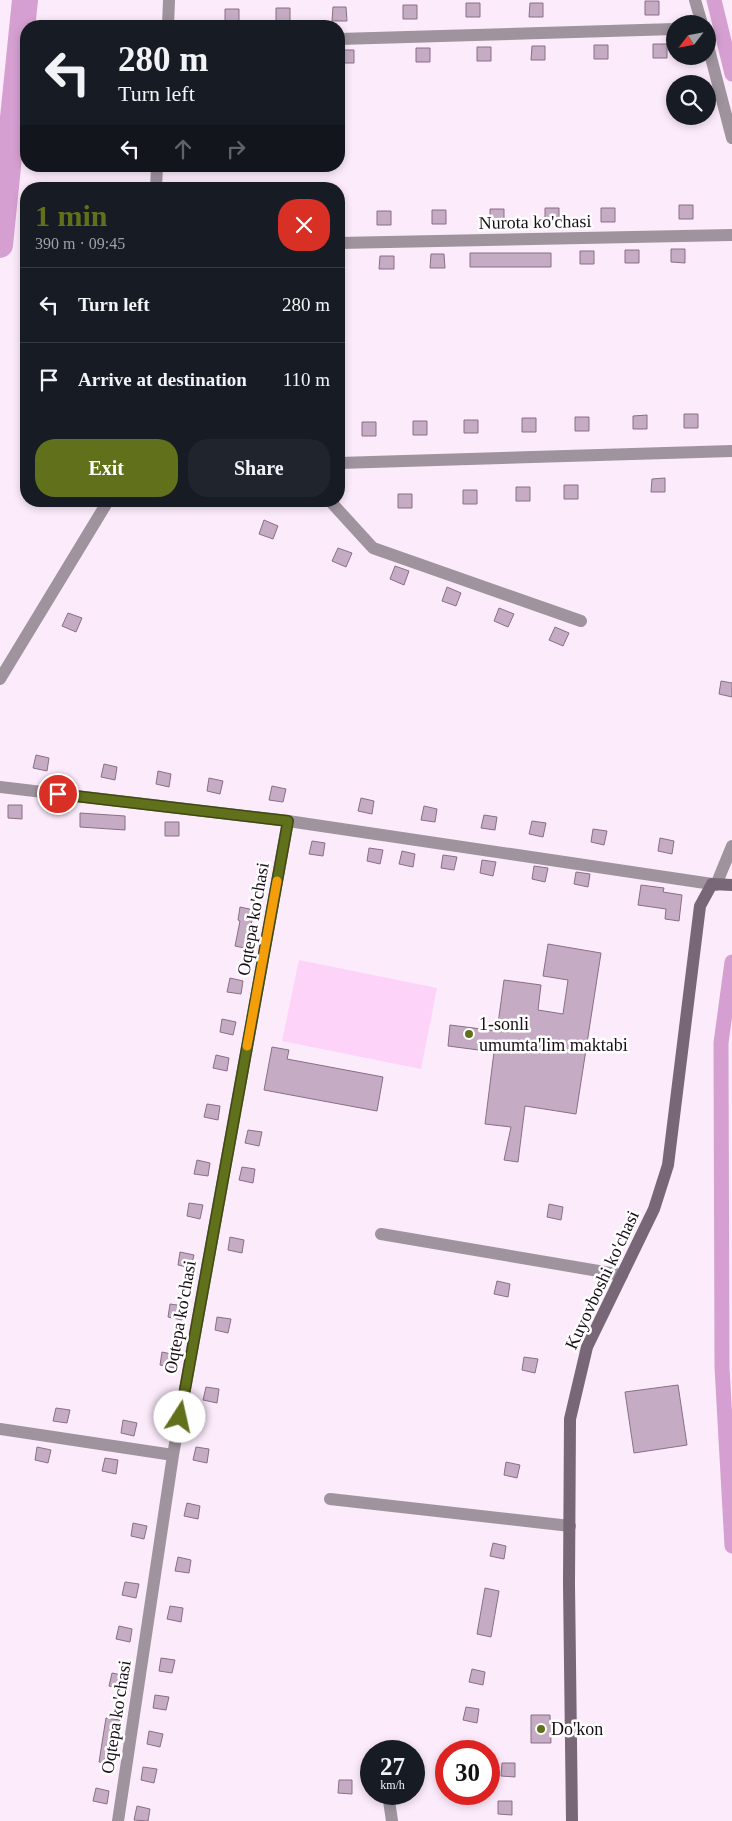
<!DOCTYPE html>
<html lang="en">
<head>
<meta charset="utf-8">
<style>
  :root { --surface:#171b24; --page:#20242c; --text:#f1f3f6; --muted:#9ea1a6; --line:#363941; --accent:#61701b }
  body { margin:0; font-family:"Times New Roman",serif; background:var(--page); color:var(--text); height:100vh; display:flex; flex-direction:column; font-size:19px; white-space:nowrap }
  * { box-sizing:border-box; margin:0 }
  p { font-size:16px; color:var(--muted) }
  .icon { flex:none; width:28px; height:28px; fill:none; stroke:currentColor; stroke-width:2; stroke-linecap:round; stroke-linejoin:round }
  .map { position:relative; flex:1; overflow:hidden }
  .sheet { position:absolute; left:20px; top:182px; width:325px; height:325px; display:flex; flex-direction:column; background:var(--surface); border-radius:20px; box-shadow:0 2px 8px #0003 }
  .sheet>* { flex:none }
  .guide { position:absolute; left:20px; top:20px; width:325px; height:152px; border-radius:20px; box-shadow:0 2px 8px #0003; background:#171b24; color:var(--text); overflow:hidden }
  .needle { width:32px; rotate:238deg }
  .tools { position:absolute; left:666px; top:15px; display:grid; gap:10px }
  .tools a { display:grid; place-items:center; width:50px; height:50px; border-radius:50%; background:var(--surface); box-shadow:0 2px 8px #0003; font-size:25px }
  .speed { position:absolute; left:360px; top:1740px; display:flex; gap:10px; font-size:25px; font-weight:700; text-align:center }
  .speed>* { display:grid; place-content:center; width:65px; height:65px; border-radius:50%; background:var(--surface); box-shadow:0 2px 8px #0003; line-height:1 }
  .speed small { font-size:12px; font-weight:400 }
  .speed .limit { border:8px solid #d22; background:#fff; color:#111 }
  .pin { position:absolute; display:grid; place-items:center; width:42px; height:42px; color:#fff; margin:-21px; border:2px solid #fff; border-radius:50%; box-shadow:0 1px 5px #0007 }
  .me { position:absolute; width:55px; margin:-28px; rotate:10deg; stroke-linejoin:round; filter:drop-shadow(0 0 4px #0008) }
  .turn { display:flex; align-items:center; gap:18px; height:105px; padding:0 15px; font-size:22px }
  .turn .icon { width:65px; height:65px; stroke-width:2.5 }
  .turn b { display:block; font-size:35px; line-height:42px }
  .lanes { display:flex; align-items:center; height:48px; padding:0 15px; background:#0003; justify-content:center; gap:25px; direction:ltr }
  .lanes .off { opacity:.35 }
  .round { display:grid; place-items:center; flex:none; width:52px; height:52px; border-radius:20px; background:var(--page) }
  .overview { display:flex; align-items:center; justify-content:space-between; height:85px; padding:0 15px }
  h1 { font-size:30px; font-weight:700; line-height:38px; color:var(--accent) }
  .action { display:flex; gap:10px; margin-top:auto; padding:10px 15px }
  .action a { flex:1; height:58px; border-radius:20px; background:var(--accent); color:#fff; font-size:20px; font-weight:700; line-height:58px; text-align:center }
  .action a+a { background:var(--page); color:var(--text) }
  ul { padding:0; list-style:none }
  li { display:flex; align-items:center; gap:15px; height:75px; padding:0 15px; border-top:1px solid var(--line) }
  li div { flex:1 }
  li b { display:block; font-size:19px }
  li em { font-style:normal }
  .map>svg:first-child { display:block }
</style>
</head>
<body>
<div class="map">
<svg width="732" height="1821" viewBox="0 0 732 1821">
  <rect width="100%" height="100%" fill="#fcebfb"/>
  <!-- green -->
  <path fill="#fdd3f9" d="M299,960l138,28 -16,81 -139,-28z"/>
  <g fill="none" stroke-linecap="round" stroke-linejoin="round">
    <!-- canal -->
    <path stroke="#d5a0d1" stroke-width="15" d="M714,0l18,74
      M732,962l-11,81 1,324 10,179"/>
    <!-- river -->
    <path stroke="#d5a0d1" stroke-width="26" d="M0,245l25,-245"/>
  </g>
  <!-- building -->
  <path fill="#c6abc4" stroke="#886f86" d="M645,1h14v14h-14z
    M466,3h14v14h-14z
    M530,3h13v14h-14z
    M403,5h14v14h-14z
    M333,7h13l1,14h-15z
    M276,8h14v14h-14z
    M225,9h14v14h-14z
    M653,44h14v14h-14z
    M594,45h14v14h-14z
    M532,46h13v14h-14z
    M477,47h14v14h-14z
    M416,48h14v14h-14z
    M340,50h14v13h-14z
    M679,205h14v14h-14z
    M545,208h14v14h-14z
    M601,208h14v14h-14z
    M490,209h14v14l-14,-1z
    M432,210h14v14h-14z
    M377,211h14v14h-14z
    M671,249h14v14l-14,-1z
    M625,250h14v13h-14z
    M580,251h14v13h-14z
    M470,253h81v14h-81z
    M431,254h13l1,14h-15z
    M380,256h14v13h-15z
    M684,414h14v14h-14z
    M647,415v14h-14v-13z
    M575,417h14v14h-14z
    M522,418h14v14h-14z
    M464,420h14v13h-14z
    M413,421h14v14h-14z
    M362,422h14v14h-14z
    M665,478v14h-14l1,-13z
    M564,485h14v14h-14z
    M516,487h14v14h-14z
    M463,490h14v14h-14z
    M398,494h14v14h-14z
    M264,520l14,6 -5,13 -14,-5z
    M338,548l14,5 -6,14 -14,-6z
    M395,566l14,5 -5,14 -14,-6z
    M447,587l14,6 -5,13 -14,-5z
    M499,608l15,6 -6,13 -14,-6z
    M68,613l14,5 -6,14 -14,-6z
    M555,627l14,6 -6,13 -14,-6z
    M721,681l11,2v14l-13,-3z
    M36,755l13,3 -2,13 -14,-3z
    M104,764l13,3 -2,13 -14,-3z
    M158,771l13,3 -2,13 -13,-3z
    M209,778l14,3 -3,13 -13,-3z
    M272,786l14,3 -3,13 -14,-2z
    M361,798l13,3 -2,13 -14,-3z
    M8,805h14v14l-14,-1z
    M424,806l13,3 -2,13 -14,-2z
    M80,813l45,3v14l-45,-3z
    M484,815l13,2 -2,13 -14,-2z
    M532,821l14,2 -3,14 -14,-3z
    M165,822h14v14h-14z
    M593,829l14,2 -3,14 -13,-3z
    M660,838l14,3 -2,13 -14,-3z
    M312,841l13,2 -2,13 -14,-2z
    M369,848l14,2 -3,14 -13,-3z
    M402,851l13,3 -2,13 -14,-3z
    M443,855l14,2 -3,13 -13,-2z
    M482,860l14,2 -3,14 -13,-3z
    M534,866l14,2 -3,14 -13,-3z
    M576,872l14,2 -2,13 -14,-3z
    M641,885l23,3 -1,4 19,3 -3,26 -14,-2 1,-10 -28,-4z
    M240,907l14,3 -5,25 2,1 -2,13 -14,-3 5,-25 -2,-1z
    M548,944l53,9 -25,161 -51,-8 -7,56 -14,-2 7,-33 -26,-3 9,-72 -46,-6 2,-21 47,6 7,-51 37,5 -3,25 25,4 5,-34 -25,-4z
    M230,978l13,3 -2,13 -14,-2z
    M222,1019l14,3 -3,13 -13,-3z
    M272,1047l17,3 -2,9 96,18 -6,34 -113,-21z
    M216,1055l13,3 -2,13 -14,-3z
    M207,1104l13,2 -2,14 -14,-3z
    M248,1130l14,2 -3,14 -14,-3z
    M197,1160l13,3 -2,13 -14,-2z
    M242,1167l13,2 -2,14 -14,-3z
    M189,1203l14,2 -3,14 -13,-3z
    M549,1204l14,3 -2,13 -14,-3z
    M230,1237l14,3 -2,13 -14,-3z
    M180,1252l14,3 -3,13 -13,-3z
    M497,1281l13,3 -2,13 -14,-3z
    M170,1304l14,2 -2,14 -14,-3z
    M217,1317l14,2 -3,14 -13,-3z
    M162,1352l14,3 -2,13 -14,-3z
    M524,1357l14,2 -3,14 -13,-3z
    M678,1385l9,60 -53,8 -9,-61z
    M206,1387l13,2 -2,14 -14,-3z
    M56,1408l14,2 -3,13 -14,-2z
    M123,1420l14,3 -3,13 -13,-3z
    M37,1447l14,3 -3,13 -13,-3z
    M196,1447l13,2 -2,14 -14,-3z
    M105,1458l13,2 -2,14 -14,-3z
    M506,1462l14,3 -3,13 -13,-3z
    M187,1503l13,3 -2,13 -14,-3z
    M133,1523l14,3 -3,13 -13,-3z
    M493,1543l13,3 -2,13 -14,-3z
    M178,1557l13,3 -2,13 -14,-2z
    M125,1582l14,2 -3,14 -14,-3z
    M485,1588l14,3 -8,46 -14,-3z
    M170,1606l13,2 -2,14 -14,-3z
    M119,1626l13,3 -2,13 -14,-3z
    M161,1658l14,2 -3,13 -13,-2z
    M472,1669l13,3 -2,13 -14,-3z
    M112,1673l14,3 -3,13 -14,-3z
    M155,1695l14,2 -3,13 -13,-2z
    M466,1707l13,2 -2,14 -14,-3z
    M531,1715h19l1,28h-20z
    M106,1718l14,2 -8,44 -13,-2z
    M149,1731l14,3 -3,13 -13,-3z
    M502,1763h13v14l-14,-1z
    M143,1767l14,2 -3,14 -13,-3z
    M339,1780h13v14l-14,-1z
    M96,1788l13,3 -2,13 -14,-3z
    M498,1801h14v14l-14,-1z
    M137,1806l13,3 -2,12 -14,-1z"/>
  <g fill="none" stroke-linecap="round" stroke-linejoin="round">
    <!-- minor -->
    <path stroke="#9f939e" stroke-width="12" d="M695,0l7,24
      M168,26l1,-26
      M339,39l336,-10
      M708,46l24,92
      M156,189l1,-23
      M339,243l393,-8
      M339,463l393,-12
      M330,501l43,47 208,73
      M0,679l108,-178
      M0,787l288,34 424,63
      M716,885l16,-39
      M381,1234l241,41
      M0,1429l173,26
      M330,1499l240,27
      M388,1794l4,27
      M118,1821l55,-366 115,-634"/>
    <!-- secondary -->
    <path stroke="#786777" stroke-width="12" d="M572,1821l-3,-237 1,-165 17,-72 67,-138 14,-44 32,-259 12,-22 20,1"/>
  </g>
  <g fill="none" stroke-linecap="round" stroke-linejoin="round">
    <defs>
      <path id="route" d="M58,794l230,27 -108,596"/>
    </defs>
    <!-- route casing -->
    <use href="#route" stroke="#3f4912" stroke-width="12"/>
    <!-- route -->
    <use href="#route" stroke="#61701b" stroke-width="9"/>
    <!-- slow -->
    <path stroke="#f59e0b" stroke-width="9" d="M247,1046l30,-165"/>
  </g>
  <!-- markers -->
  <g fill="#61701b" stroke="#fff" stroke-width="2">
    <circle cx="469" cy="1034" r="5"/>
    <circle cx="541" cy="1729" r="5"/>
  </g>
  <g text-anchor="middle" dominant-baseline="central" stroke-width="5" stroke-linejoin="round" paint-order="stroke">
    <!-- street labels -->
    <g font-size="18" fill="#180e17" stroke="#fff">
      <text transform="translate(535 222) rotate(-1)">Nurota ko'chasi</text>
      <text transform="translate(253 919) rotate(-80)">Oqtepa ko'chasi</text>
      <text transform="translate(602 1280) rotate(-65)">Kuyovboshi ko'chasi</text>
      <text transform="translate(180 1317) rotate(-80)">Oqtepa ko'chasi</text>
      <text transform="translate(116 1717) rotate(-81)">Oqtepa ko'chasi</text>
    </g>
    <!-- poi labels -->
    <g font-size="18" fill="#180e17" stroke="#fff" text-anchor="start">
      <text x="479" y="1024">1-sonli<tspan x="479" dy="21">umumta'lim maktabi</tspan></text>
      <text x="551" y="1729">Do'kon</text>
    </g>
  </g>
</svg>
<div class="tools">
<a><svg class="needle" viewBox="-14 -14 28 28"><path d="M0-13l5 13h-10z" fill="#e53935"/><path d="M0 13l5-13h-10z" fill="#9ea1a6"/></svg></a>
<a><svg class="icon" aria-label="search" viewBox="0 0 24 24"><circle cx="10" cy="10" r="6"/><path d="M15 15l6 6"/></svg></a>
</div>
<div class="speed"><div>27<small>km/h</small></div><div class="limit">30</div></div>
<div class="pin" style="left:58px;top:794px;background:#d93025"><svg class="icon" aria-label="arrive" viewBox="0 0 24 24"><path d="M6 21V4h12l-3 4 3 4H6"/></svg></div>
<svg class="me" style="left:180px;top:1417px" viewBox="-20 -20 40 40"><circle r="19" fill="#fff"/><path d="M0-13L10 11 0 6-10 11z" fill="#61701b"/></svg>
<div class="guide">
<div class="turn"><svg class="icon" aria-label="left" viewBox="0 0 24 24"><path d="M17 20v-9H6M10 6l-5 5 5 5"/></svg><div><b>280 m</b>Turn left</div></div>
<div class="lanes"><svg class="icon" aria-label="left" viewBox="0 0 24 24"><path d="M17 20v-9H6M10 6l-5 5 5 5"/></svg><svg class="icon off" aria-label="ahead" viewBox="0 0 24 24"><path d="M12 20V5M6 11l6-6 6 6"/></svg><svg class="icon off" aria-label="right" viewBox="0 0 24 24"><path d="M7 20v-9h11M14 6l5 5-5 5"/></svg></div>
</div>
<section class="sheet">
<div class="overview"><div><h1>1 min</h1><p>390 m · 09:45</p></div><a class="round" style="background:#d93025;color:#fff"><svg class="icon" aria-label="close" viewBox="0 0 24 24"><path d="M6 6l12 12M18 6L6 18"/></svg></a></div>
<ul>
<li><svg class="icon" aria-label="left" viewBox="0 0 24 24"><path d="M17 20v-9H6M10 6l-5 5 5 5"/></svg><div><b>Turn left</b></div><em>280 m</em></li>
<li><svg class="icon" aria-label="arrive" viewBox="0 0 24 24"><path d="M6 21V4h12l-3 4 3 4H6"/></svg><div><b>Arrive at destination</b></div><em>110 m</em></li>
</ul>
<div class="action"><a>Exit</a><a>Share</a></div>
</section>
</div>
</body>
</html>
